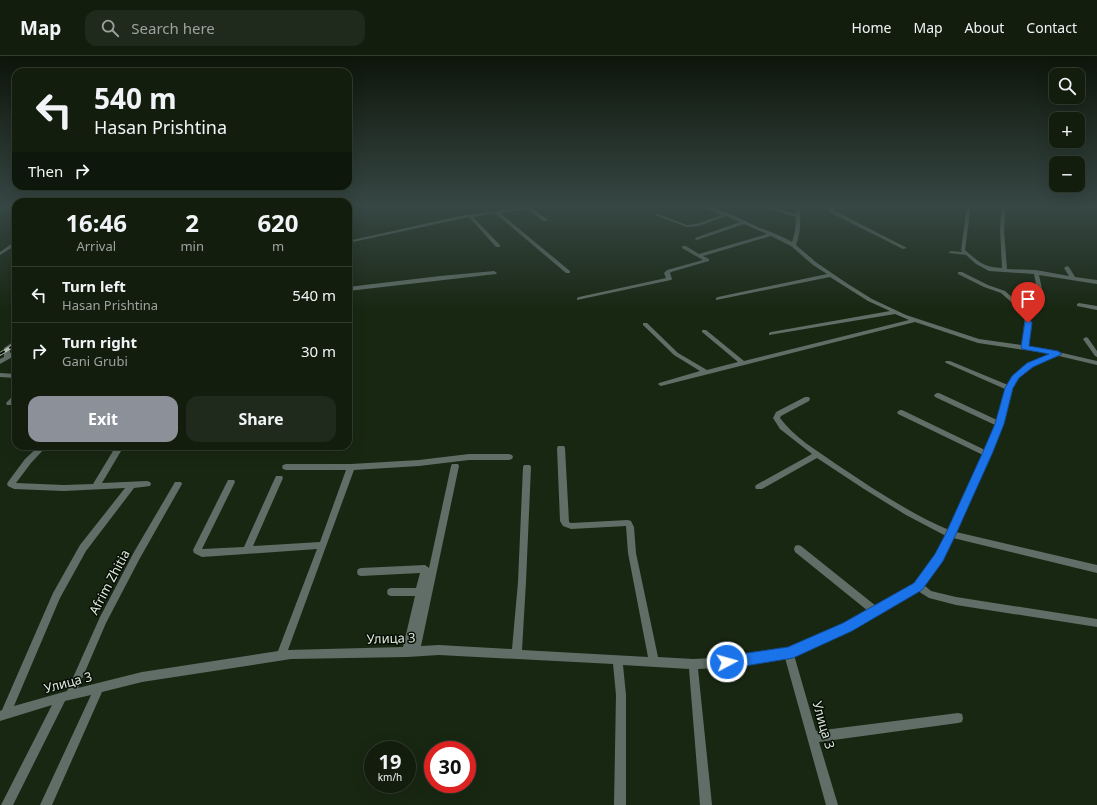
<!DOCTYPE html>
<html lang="en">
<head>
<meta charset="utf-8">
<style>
  :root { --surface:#121d0e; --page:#1f2a1c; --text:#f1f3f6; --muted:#9ca29e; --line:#313b2e; --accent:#8c9099 }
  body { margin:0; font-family:"Noto Sans",sans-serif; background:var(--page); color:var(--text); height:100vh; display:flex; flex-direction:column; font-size:15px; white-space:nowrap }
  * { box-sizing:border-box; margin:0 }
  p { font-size:13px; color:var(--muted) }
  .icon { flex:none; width:22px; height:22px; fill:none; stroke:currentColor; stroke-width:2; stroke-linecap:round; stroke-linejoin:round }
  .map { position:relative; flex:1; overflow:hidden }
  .sheet { position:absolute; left:12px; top:142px; width:340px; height:252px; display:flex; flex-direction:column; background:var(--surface); border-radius:12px; box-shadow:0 4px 16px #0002,0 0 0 1px var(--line) }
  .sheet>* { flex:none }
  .banner { position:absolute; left:12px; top:12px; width:340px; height:122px; border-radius:12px; box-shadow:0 4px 16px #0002,0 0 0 1px var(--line); background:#121d0e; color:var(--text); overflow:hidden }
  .fabs { position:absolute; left:1049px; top:12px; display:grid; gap:8px }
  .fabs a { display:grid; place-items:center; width:36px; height:36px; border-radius:8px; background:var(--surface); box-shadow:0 4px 16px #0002,0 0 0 1px var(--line); font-size:20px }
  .speed { position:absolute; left:364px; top:685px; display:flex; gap:8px; font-size:20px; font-weight:700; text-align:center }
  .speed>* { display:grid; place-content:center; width:52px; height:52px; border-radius:50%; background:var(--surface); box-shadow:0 4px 16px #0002,0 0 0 1px var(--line); line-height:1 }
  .speed small { font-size:10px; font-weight:400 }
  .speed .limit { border:6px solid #d22; background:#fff; color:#111 }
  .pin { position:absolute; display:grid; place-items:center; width:34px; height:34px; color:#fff; margin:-41px -17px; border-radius:50% 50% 50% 0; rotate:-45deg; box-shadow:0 0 4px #0007 }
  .pin .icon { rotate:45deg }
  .me { position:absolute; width:44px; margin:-22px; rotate:84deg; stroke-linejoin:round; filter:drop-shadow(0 0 3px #0008) }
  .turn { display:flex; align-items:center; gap:14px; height:84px; padding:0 16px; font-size:18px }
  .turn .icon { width:52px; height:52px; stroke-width:2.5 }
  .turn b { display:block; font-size:28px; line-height:34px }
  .then { display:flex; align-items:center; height:38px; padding:0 16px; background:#0003; gap:8px; font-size:15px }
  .eta { display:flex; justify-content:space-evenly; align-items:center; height:68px; text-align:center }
  .eta b { font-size:24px; font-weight:700; line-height:28px }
  .action { display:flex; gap:8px; margin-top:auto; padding:8px 16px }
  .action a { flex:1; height:46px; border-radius:12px; background:var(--accent); color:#fff; font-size:16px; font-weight:700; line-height:46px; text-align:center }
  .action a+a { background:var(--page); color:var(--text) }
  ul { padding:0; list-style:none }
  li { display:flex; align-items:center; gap:12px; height:56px; padding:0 16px; border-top:1px solid var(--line) }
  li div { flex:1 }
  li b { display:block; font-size:15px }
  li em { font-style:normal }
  header { display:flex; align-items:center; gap:24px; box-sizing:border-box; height:56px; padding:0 20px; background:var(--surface); border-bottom:1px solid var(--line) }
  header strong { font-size:19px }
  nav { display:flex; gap:22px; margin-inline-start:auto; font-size:14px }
  .search { width:280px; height:36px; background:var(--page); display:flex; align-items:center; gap:10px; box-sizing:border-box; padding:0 14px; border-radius:12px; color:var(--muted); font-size:15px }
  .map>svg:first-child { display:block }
</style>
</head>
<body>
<header>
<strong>Map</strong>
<div class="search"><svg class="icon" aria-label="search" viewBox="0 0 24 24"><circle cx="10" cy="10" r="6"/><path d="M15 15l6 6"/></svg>Search here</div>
<nav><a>Home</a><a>Map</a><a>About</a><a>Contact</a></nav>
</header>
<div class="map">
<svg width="1097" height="749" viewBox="0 0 1097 749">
  <rect width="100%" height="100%" fill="#182712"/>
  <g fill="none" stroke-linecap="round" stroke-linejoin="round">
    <!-- river -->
    <path fill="#103d3b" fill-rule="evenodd" d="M11,149h5v4l-16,5v-5z"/>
    <!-- minor -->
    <path fill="#606e67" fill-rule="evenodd" d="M695,149c18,0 49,15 65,23 11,4 22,8 32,14l3,-11 1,-14 -37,-11 3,-1 34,9 -1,-9h4c2,12 2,28 -3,40l21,18 31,21 24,15 34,16 73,24 43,6 3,-30 3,-4 -18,-10 -9,-8 -17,-6 -26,-13v-2h4l26,13 17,6 9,8 17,9c10,-8 5,-23 3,-34l-45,-3 -13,-7 -10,-9 -17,-2v-1l2,-1 11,1 -1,-2 6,-45h4l-6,45c14,12 18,17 37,18l-2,-39 2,-24h4l-2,24 3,40 29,1 33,6 -5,-8 3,-2 2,1 6,10 22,3v4l-58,-9 3,14v9l-2,7 -9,10 -3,31 13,2 56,13v4l-38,-9 -27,10 -14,11 -6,11 -10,36 -11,30 -35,78 141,33v8l-144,-35 -11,23 -18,24 7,6 25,6 141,22v8l-141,-22 -27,-7 -11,-7 -67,39 -57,25 22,76 142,-18 4,1 1,4 -1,4 -4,1 -139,19 19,63h-12l-41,-147 -50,9 -37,2 14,136h-12l-11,-136 -66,-4 3,30v110h-12l2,-110 -3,-31 -174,-9 -32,2 -116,2 -149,23 -40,10 -50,113h-12l51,-110 -26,6 -52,104h-12l51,-100 -52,16v-10l2,-1 51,-117 27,-48 45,-57 -61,3 -50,-2 -6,-3 -1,-2 1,-2 17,-23 14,-13h8l-16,17 -15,20 48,2 29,-1 23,-38h8l-22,37 45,-2 3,1 1,2 -1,2 -16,2 -48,63 -26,47 -46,108 53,-15 33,-74 34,-65 41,-70h6l1,2 -42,74 -34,65 -28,65 64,-16 136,-21 39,-102 -115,8 -8,-4 -1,-3 35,-70h6l1,2 -33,67 42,-2 31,-69 1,-2h6l1,2 -30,68 67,-4 26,-72h-60l-3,-1 -1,-2 1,-2 3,-1h65l68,-4 50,-6h40l3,1 1,2 -1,2 -3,1h-40l-50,6 -65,4 -66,180 115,-3 12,-51h-24l-3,-1 -1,-3 1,-3 3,-1h25l4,-15 -59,3 -3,-1 -1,-3 1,-3 3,-1 64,-3 4,3 22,-102 1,-2h6l1,2 -38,180 18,-1 73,4 6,-67 5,-115 1,-2h6l1,2 -5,115 -4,68 126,7 -20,-104 -2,-27 -55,3 -8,-3 -3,-5 -3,-73 1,-2h6l1,2 4,74 2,1 57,-3 3,1 3,6 2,26 22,104 35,2 42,-2 53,-9 57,-24 23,-13 -73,-59 -1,-3 1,-3 3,-1 3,1 75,60 39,-23 21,-28 10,-19 -40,-21 -42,-26 -47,-31 -55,31h-6l-1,-2 1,-2 56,-31 -32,-25 -7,-11 3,-6 29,-15h4l1,2 -1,2 -28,15 -1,2c14,19 36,32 56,46 36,24 73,49 113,66l34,-75 -85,-41 -1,-2 3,-2h2l83,40 10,-25 -60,-28 -1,-2 3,-2h2l58,27 8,-31 -59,-26 -1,-1 1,-1h4l58,24c11,-20 24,-23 44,-31l-74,-11 -63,-21 -254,64 -2,-1 -1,-1 1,-1 41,-12 -26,-16 -31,-30v-2h4l31,30 29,17 31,-8 -36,-30v-2h4l38,31 165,-41 -14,-6 -126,21v-2l2,-1 119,-21 -22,-10 -38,-24 -114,23v-2l2,-1 109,-23 -14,-9 -22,-19 -20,-10 -68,20 6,3v2l-38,11 -1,1 2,6 -1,1 -94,20v-2l2,-1 87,-19 -2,-5 3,-3 36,-10 -21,-12v-2h4l13,8 68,-20 -23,-10 -47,16 -2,-1v-1l45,-16 -14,-6 -27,10 -12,1 -33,-12 4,-1 29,11 9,-1 26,-9z
      M836,149h6l-9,5 74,38 -4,1 -74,-37v-4z
      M1077,149l20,2v2l-19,-2 -2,-1z
      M529,151l18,12v2h-4l-15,-12 -28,4 70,58v2h-4l-71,-60 -22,4 27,28v2h-4l-27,-30 -121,26v-2l112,-25z
      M14,186h2v3l-16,10v-3z
      M494,215l3,2 -1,1 -148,17v-4l92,-11z
      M1079,247l18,3v4l-20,-4v-2z
      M1086,281l2,1 9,13v6l-2,-1 -12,-17z
      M16,284v5l-6,4v4l6,-3v5l-16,9v-5l4,-2v-9z
      M0,317l16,1v4l-16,-1z
      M14,339h2v6l-5,4h-4l-1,-2z"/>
    <defs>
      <path id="rail" d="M0,298l16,-10"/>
    </defs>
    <!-- rail casing -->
    <use href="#rail" stroke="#b8c3b4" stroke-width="3.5"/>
    <!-- rail -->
    <use href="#rail" stroke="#070e06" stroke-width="2" stroke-dasharray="5.5" stroke-linecap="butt"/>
  </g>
  <!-- sky -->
  <linearGradient id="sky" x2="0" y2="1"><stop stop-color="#0d150a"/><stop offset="0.59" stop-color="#374744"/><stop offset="1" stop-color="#374744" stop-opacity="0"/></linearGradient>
  <rect width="1097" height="254" fill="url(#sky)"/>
  <!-- route -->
  <path fill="#1a73e8" stroke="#114b97" d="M1025,265h6l1,2 -3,23 29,5 4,3 -29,13 -14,11 -6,10 -9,36 -12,30 -36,80 -13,27 -21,29 -70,41 -59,27 -66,11 -4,-2 -2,-5 2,-4 4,-2 61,-9 55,-24 71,-40 21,-29 11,-21 36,-79 13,-30 10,-36 7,-12 15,-13 22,-9 -27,-5 -1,-2z"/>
  <g text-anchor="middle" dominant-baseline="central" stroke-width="3" stroke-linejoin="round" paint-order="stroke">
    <!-- near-street labels -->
    <g font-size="13" fill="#e1ebdd" stroke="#070e06">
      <text transform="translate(109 526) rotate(-62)">Afrim Zhitia</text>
      <text transform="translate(391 582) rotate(-2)">Улица 3</text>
      <text transform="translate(68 626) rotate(-15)">Улица 3</text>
      <text transform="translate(824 669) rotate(74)">Улица 3</text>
    </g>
  </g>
</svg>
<div class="fabs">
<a><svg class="icon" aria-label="search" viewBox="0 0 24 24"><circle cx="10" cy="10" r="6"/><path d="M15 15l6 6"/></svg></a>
<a>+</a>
<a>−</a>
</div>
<div class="speed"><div>19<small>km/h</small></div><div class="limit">30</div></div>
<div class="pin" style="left:1028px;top:267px;background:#d93025"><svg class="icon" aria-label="arrive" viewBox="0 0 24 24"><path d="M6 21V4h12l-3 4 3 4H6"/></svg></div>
<svg class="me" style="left:727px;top:606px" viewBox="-20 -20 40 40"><circle r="17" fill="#1a73e8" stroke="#fff" stroke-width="3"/><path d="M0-11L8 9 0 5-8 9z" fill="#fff"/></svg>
<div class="banner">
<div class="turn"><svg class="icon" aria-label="left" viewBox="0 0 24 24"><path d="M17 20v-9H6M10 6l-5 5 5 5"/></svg><div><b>540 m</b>Hasan Prishtina</div></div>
<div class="then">Then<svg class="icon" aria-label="right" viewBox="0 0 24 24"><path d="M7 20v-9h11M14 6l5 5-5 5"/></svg></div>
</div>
<section class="sheet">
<div class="eta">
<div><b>16:46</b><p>Arrival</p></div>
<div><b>2</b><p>min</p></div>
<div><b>620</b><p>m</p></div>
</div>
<ul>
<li><svg class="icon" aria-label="left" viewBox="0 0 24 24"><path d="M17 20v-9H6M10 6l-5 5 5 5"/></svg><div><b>Turn left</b><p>Hasan Prishtina</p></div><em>540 m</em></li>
<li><svg class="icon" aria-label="right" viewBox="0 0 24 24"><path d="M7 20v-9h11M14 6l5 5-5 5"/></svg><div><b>Turn right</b><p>Gani Grubi</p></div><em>30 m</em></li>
</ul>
<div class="action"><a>Exit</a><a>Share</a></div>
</section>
</div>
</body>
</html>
